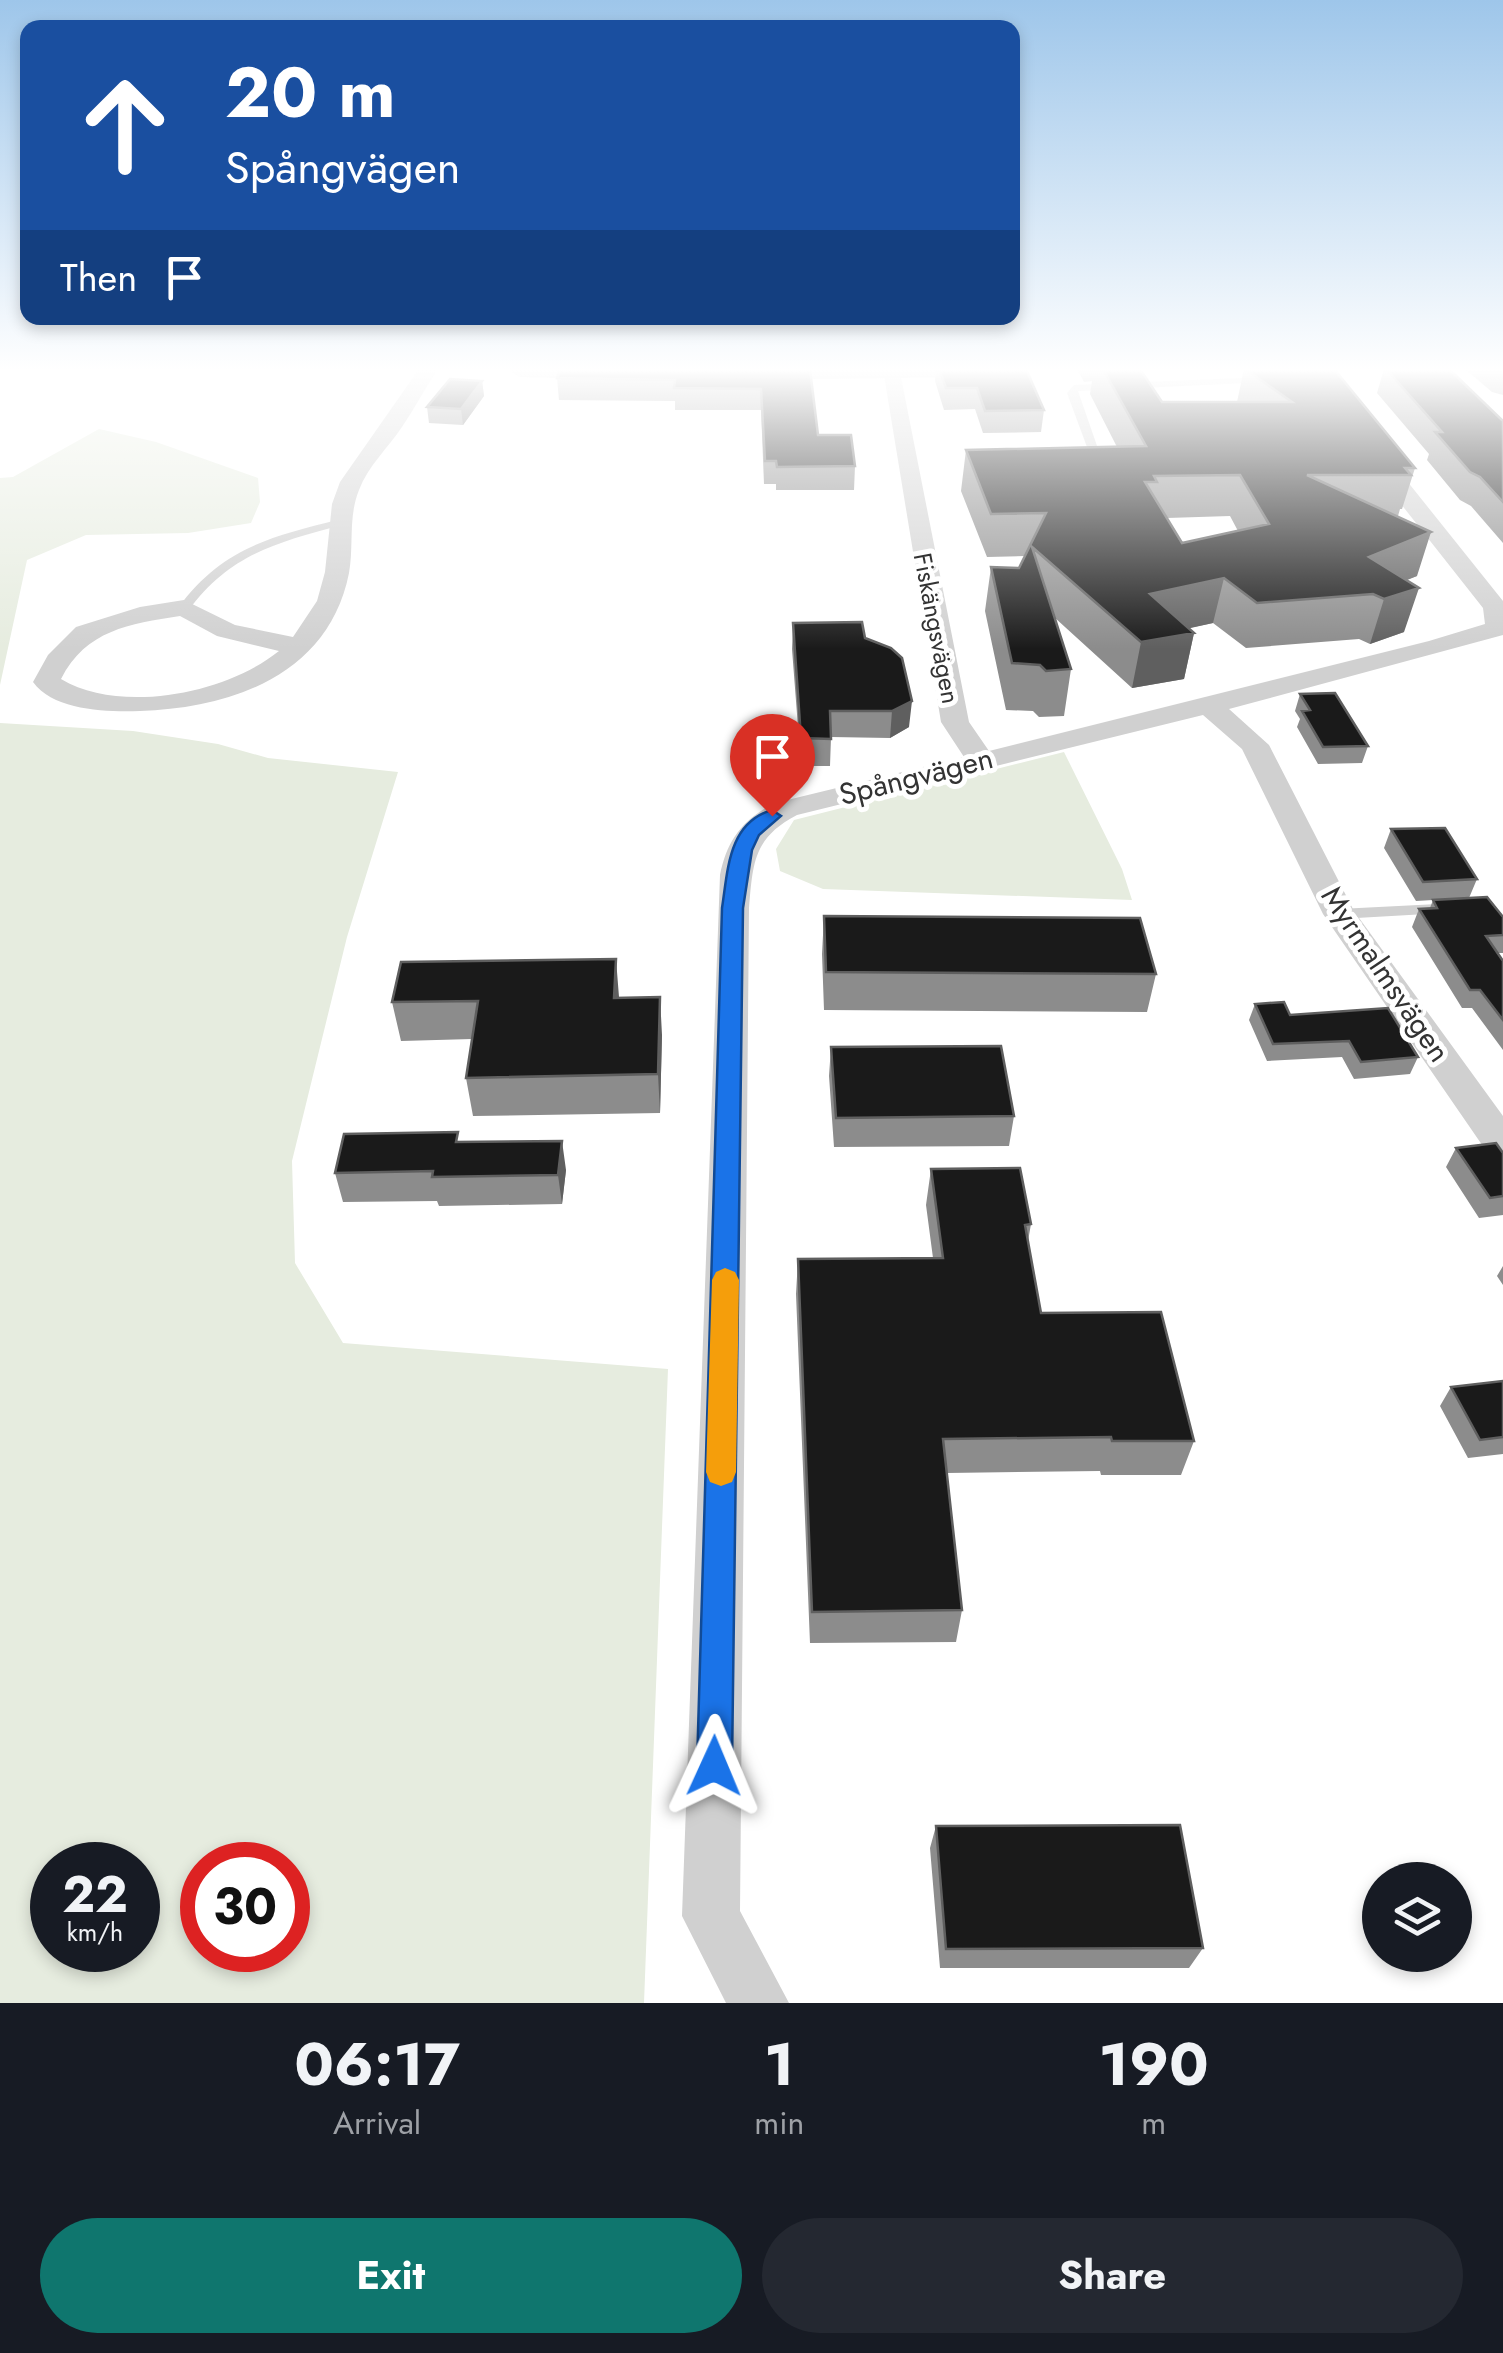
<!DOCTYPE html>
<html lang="en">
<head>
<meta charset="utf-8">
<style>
  :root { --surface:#171b24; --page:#242831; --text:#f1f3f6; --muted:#9ea1a6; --accent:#0f766e }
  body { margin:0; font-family:Jost,sans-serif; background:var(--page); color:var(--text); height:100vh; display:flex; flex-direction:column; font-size:38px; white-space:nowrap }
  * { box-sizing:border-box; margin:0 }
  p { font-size:32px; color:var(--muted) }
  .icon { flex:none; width:55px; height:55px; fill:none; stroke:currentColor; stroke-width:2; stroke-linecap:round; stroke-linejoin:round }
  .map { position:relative; height:2003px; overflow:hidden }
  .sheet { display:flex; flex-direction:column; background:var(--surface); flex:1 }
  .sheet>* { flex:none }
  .top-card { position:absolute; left:20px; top:20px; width:1000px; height:305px; border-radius:20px; box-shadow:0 5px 15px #0003; background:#1a4fa0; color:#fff; overflow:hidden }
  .buttons { position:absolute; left:1362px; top:1862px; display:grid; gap:20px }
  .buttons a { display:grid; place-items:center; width:110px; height:110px; border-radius:50%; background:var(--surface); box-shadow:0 5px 15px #0003; font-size:50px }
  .speed { position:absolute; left:30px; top:1842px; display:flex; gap:20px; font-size:50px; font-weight:700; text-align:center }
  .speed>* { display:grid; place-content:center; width:130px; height:130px; border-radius:50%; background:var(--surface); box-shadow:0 5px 15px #0003; line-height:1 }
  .speed small { font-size:25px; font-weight:400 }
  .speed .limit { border:15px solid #d22; background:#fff; color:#111 }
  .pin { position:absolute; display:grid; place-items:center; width:85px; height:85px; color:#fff; margin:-102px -42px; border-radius:50% 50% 50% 0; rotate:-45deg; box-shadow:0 0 10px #0007 }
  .pin .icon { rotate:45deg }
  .me { position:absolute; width:110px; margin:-55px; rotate:1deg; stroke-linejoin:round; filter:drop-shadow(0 0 8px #0008) }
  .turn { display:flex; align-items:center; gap:35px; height:210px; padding:0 40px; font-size:45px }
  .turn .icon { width:130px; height:130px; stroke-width:2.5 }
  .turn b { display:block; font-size:70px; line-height:85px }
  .then { display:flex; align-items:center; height:95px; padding:0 40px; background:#0003; gap:20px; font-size:38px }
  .eta { display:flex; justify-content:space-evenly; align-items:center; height:170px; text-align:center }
  .eta b { font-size:60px; font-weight:700; line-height:70px }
  .primary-button { display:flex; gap:20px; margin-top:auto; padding:20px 40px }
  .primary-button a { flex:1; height:115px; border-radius:60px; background:var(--accent); color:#fff; font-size:40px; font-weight:700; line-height:115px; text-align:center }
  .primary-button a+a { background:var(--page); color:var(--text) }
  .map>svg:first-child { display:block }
</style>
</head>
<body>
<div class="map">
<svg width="1503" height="2003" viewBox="0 0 1503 2003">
  <rect width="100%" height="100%" fill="#fff"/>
  <!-- green -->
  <path fill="#e6ecdf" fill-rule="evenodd" d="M99,429l57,13 102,36 2,24 -9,21 -63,10 -102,2 -59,25 -27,125v-207l13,-1z
    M0,723l133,8 85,13 50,14 130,14 -51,165 -55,224 3,102 48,80 325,26 -24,634h-644zM138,1865v85h-86v-85zM202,1865h86v85h-86z
    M1064,752l58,117 10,31 -309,-11 -43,-18 -4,-22 18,-29z"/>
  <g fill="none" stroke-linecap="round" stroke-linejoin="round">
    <!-- lane -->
    <path fill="#d0d0d0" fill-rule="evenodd" d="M1264,377l3,1v4l-189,9 26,75 -5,3 -5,-3 -27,-73 7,-8z
      M337,520l4,1v4c-65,18 -111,29 -153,86l-10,-3c43,-59 91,-71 159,-88z
      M1438,904l6,1 2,4 -2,4 -105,6 -8,-5 8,-5z"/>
    <!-- street -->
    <path fill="#d0d0d0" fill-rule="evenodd" d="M419,369h19c-13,19 -23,39 -36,58 -14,21 -34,39 -43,63 -11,27 -5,55 -10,83 -20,101 -116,135 -209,138 -33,1 -86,0 -107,-29l15,-27 28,-28 64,-20 44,-7 51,25 58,12 24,-36 8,-29 7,-68 8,-22zM180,616l37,20 62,15c-52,42 -158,64 -218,28 25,-49 68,-55 119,-63z
      M883,369l17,3 69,350 20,29 440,-110 56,-17 -2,-16 -112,-142 -3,-5 3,-5h16l116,145v34l-274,74 40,36 85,166 149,205v44l-14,-5 -166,-241 -81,-165 -39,-34 -406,100c-44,23 -44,48 -48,93l-9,1003 49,92h-63l-44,-87 38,-1041c7,-35 23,-56 55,-72l189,-46 -23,-35z"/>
    <!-- secondary -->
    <path fill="#bdbdbd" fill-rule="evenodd" d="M506,369h130l3,3 -14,8 -105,-3z
      M734,369h251l-14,8 -226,3 -10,-2z"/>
    <!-- highway -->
    <path fill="#9a9a9a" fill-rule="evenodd" d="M1465,369h34l4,3v23l-11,-3z"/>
  </g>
  <!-- wall -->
  <path fill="#8c8c8c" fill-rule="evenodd" d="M810,369l8,66 37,31 -1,24h-78v-6h-12l-3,-74h-86v-9l-116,-1 -2,-22z
    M936,369h90l18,41 -3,22 -58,1 -8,-24 -31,1 -9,-29z
    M1077,369h63l22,33h75l7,-33 171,99 -13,41h-2l-2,7h-2l21,60 -11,4 -2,52 -34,12 -11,-5 -113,9 -33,-25 -24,5 5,5 -10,46 -52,9 -78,-71 17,52 -7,47 -25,1 -6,-6 -27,-1 -21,-99 6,-44 28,1 6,-12 -38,1 -26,-66 5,-41 151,-3 -27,-53 2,-13 -8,1zM1230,516l8,15 -56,12 -15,-25z
    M1384,369h65l54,52v122l-32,-37 -11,-6 -33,-40 2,-6 -52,-61z
    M482,381l2,15 -21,29 -34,-2 -2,-16z
    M793,623l72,15 44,89 -19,11 -59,-1 -1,29h-29l-9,-117z
    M1300,694l68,52 -6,17 -44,1 -21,-37 3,-8 -5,-8z
    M1391,829l86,50 -8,19 34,19v36h-5l5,8v89l-31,-42h-10l-50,-81 7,-18 11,-1 3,-8 -17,1 -32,-53z
    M824,916l332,58 -9,38 -323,-2 -2,-56z
    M619,998l43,37 -2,78 -187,3 -7,-38 6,-39 -71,2 -9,-39z
    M1255,1004l35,11 128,42 -8,17 -56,5 -12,-22 -75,4 -18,-41z
    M831,1047l183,69 -5,30 -175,1 -5,-71z
    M460,1142l106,28 -4,34 -123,2 -2,-5 -94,1 -8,-29z
    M1456,1148l47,5v62l-24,3 -33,-51z
    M931,1169l100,55 -3,17 13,72 153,128 -13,34h-80l-1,-4 -153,2 15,137 -6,32 -146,1 -14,-349 2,-35 135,-1 -7,-53z
    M1503,1266v19l-6,-9z
    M1503,1381v73l-35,4 -28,-52 11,-19z
    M936,1826l267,122 -14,20h-249l-10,-120z"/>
  <!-- shaded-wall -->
  <path fill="#5f5f5f" d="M482,381l2,15 -21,29 -2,-16z
    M1431,532l-14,44 -47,19 -1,-38z
    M1224,578l-11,45 -72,16 9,-45z
    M1419,588l-15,44 -34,12 14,-45z
    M1194,633l-10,46 -52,9 9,-46z
    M912,701l-3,26 -19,11 2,-27z
    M616,959l3,38 -2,39 -3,-38z
    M660,997l2,38 -2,78 -2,-39z
    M562,1141l4,29 -4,34 -4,-29z"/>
  <!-- building -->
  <path fill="#1a1a1a" stroke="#5f5f5f" stroke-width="2.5" fill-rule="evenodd" d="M560,369h250l8,66h33l4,31 -78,1 -1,-6h-11l-4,-72 -87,-1 1,-8 -118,-2z
    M939,369h87l18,41 -59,1 -8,-23h-31z
    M1103,369h37l22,33h130l-47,-33h89l81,99h-10l6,7h-104l124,57 -62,25 50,31 -35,11 -11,-5 -116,9 -33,-25 -74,16 44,39 -53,9 -109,-95 39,122 -25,2 -6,-6 -28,-2 -21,-96 28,1 27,-55 -55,1 -25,-64 180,-4zM1240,475l29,49 -87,19 -37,-61h12l-3,-6z
    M1386,369h63l54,52v81l-23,-25 -10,-5 -35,-40h7z
    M450,379l32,2 -21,28 -34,-2z
    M862,622l3,16 26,10 11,10 10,43 -20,10h-62l1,28 -30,-1 -8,-115z
    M1335,693l33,53 -45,1 -21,-36 8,-1 -10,-16z
    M1445,828l32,51 -54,3 -32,-53z
    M1487,897l16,20v18l-17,1 17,25v59l-23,-30h-10l-51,-81 18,-1 -4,-8z
    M824,916l316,2 16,56 -330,-2z
    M616,959l-2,39 46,-1 -2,77 -192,4 12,-77 -86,1 9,-40z
    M1284,1002l6,13 98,-7 30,49 -57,5 -12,-21 -76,3 -18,-40z
    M1001,1046l13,70 -178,2 -5,-71z
    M458,1132l-2,10 106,-1 -4,34 -126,2 1,-6 -98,2 9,-39z
    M1496,1143l7,10v43l-13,2 -34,-50z
    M1020,1168l11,56 -6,1 16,88 120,-1 33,129h-82l-1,-4 -168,2 19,171 -150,2 -14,-353 145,-1 -12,-89z
    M1503,1381v56l-23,3 -29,-53z
    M1180,1825l23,123 -257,1 -10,-123z"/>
  <!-- sky -->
  <linearGradient id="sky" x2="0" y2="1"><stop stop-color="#9ec6ea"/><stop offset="0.57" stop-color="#fff"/><stop offset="1" stop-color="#fff" stop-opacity="0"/></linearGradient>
  <rect width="1503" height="649" fill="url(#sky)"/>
  <!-- route -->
  <path fill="#1a73e8" stroke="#114b97" stroke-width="2.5" d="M772,810l9,6 -22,19 -7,15 -9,58 -11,858 -5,12 -13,5 -12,-5 -5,-12 25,-858c6,-38 6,-85 50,-98z"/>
  <!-- slow -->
  <path fill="#f59e0b" d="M725,1268l10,4 4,8 -3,192 -4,10 -11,4 -11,-4 -4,-10 6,-192 4,-8z"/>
  <g text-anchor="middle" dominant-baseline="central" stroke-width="10" stroke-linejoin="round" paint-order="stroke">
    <!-- far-street labels -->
    <g font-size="25" fill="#333" stroke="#fff">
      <text transform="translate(937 628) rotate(79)">Fiskängsvägen</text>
    </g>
    <!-- street labels -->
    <g font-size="30" fill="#333" stroke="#fff">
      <text transform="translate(916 776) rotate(-14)">Spångvägen</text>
      <text transform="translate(1386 974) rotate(56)">Myrmalmsvägen</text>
    </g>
  </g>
</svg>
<div class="buttons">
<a><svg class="icon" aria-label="layers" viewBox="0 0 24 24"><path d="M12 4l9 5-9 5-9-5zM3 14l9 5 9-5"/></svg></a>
</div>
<div class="speed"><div>22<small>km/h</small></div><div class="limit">30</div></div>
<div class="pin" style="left:772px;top:816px;background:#d93025"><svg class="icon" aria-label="arrive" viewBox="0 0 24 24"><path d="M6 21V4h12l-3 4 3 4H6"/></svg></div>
<svg class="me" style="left:714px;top:1766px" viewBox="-20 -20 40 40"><path d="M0-17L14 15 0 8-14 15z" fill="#1a73e8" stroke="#fff" stroke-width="4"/></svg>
<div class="top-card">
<div class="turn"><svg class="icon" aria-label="ahead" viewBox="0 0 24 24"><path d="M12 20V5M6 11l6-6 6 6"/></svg><div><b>20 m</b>Spångvägen</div></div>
<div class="then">Then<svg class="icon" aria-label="arrive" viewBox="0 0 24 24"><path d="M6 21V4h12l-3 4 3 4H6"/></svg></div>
</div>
</div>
<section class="sheet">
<div class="eta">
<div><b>06:17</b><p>Arrival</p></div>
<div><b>1</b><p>min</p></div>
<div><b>190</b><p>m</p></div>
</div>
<div class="primary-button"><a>Exit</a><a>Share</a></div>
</section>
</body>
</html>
